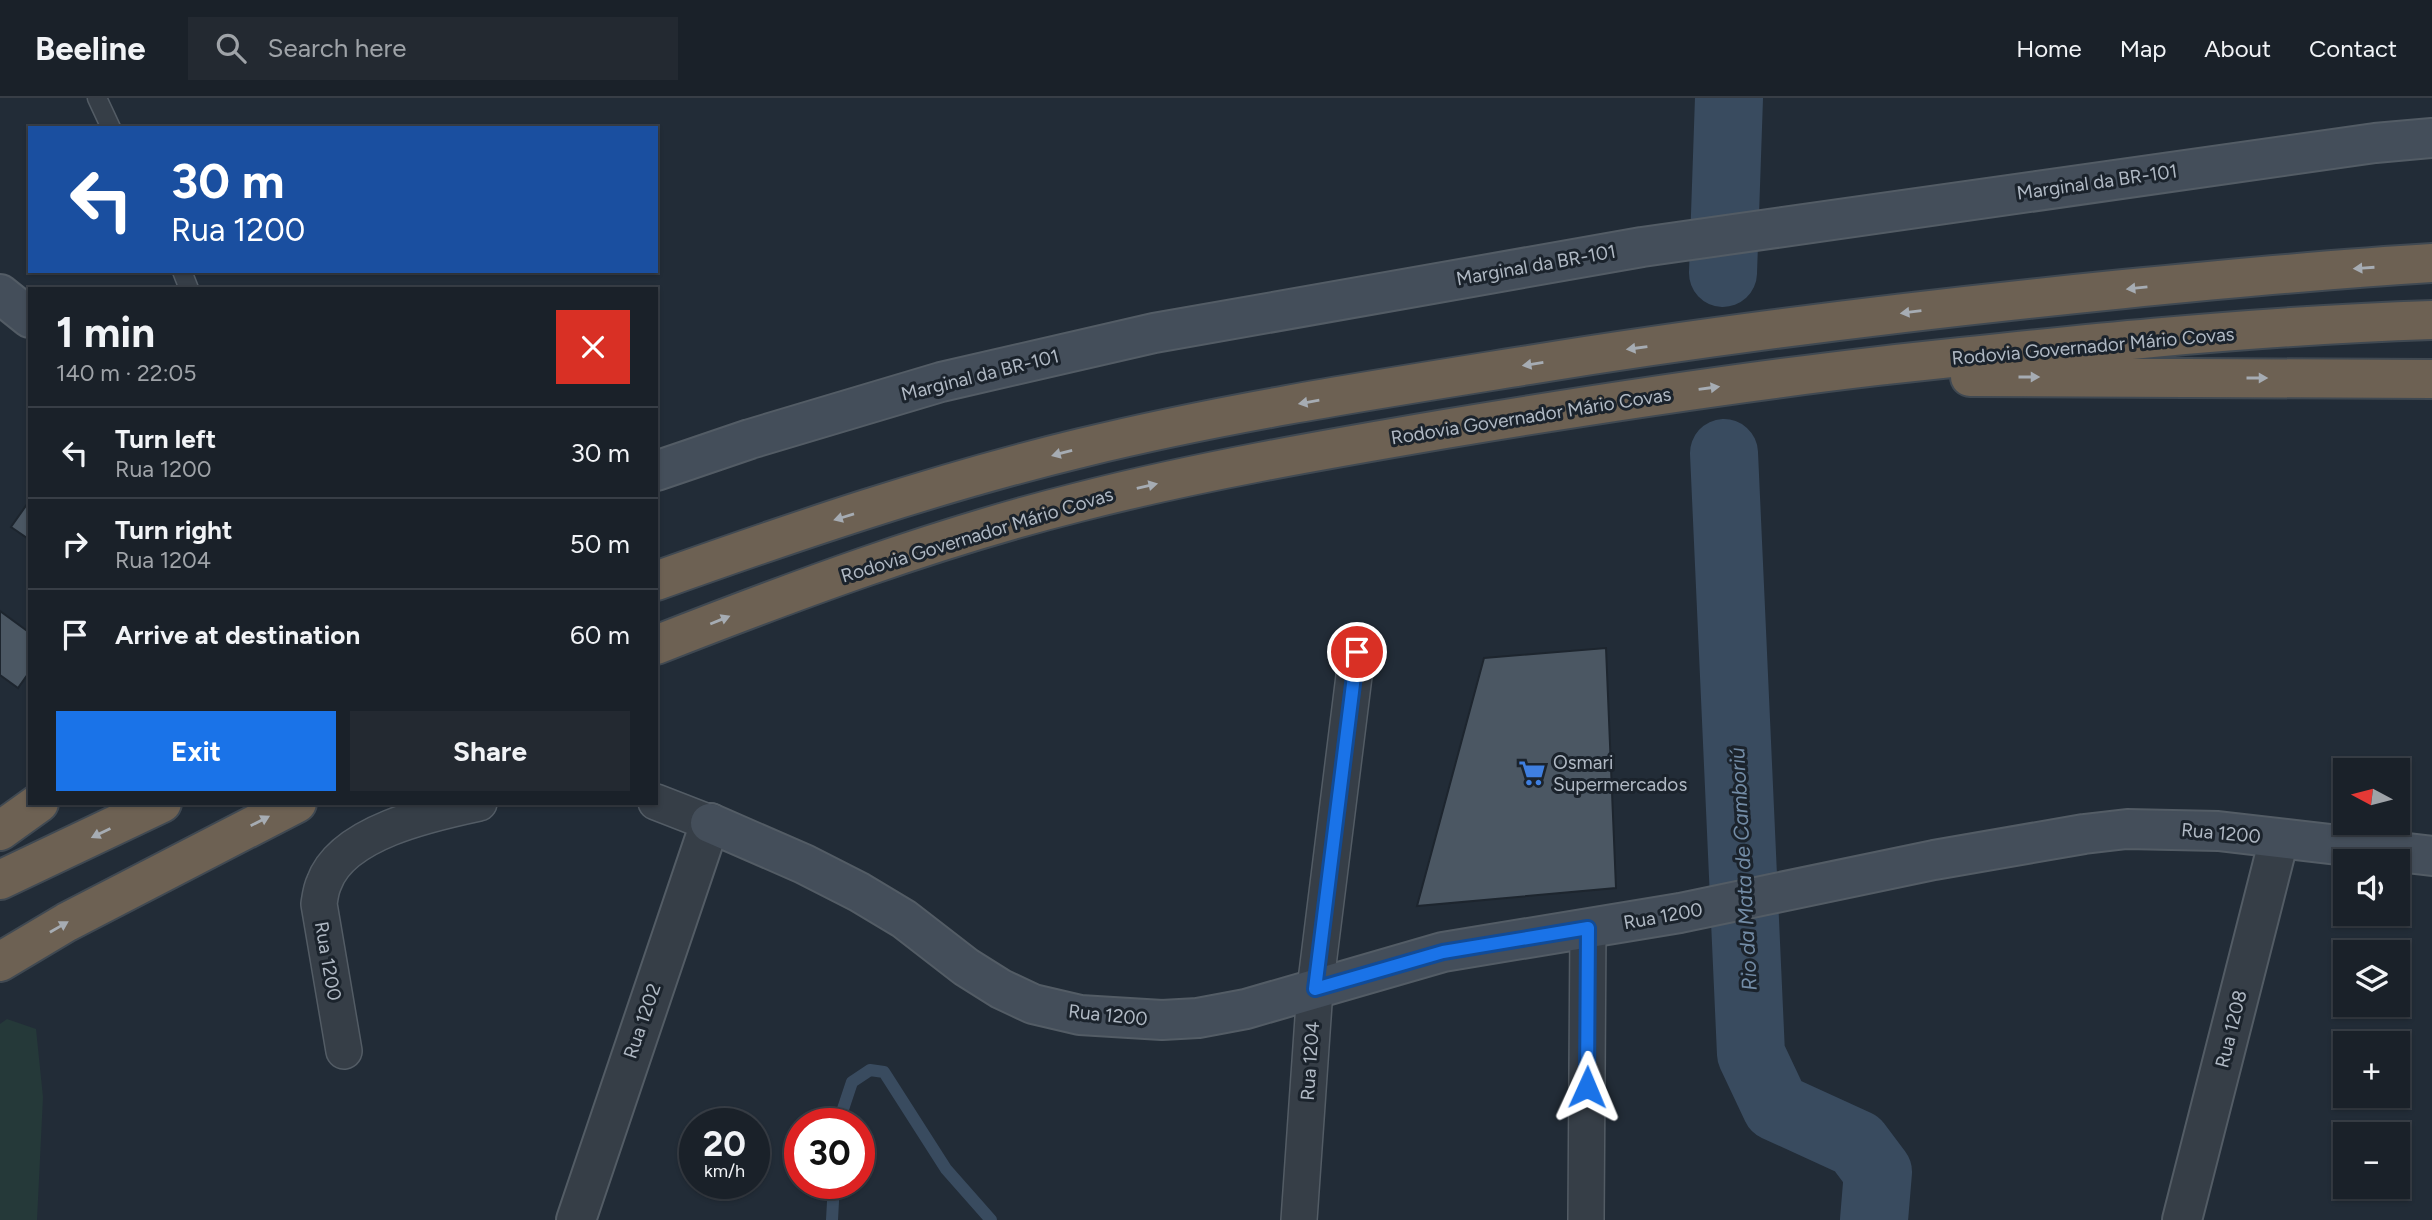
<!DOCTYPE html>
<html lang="en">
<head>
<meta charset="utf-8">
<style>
  :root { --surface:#1a2129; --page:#232931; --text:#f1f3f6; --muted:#9fa3a8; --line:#383e46; --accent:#1a73e8 }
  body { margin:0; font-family:Figtree,sans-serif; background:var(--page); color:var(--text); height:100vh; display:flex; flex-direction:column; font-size:26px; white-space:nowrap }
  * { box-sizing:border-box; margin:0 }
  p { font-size:23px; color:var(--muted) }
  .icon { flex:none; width:38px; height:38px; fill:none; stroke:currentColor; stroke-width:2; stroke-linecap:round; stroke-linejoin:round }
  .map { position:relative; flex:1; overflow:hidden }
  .panel { position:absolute; left:28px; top:189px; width:630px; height:518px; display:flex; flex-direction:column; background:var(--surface); border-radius:0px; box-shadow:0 2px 5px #0004,0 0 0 2px var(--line) }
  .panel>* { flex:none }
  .hud { position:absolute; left:28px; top:28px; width:630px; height:147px; border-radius:0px; box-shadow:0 2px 5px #0004,0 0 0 2px var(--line); background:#1a4fa0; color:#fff; overflow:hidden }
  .needle { width:46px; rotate:277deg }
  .tools { position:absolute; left:2333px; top:660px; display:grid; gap:14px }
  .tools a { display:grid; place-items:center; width:77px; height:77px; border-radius:0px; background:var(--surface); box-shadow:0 2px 5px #0004,0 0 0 2px var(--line); font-size:35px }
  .speed { position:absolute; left:679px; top:1010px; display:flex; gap:14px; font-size:35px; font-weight:700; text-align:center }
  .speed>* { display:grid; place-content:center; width:91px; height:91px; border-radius:50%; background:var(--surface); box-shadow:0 2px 5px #0004,0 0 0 2px var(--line); line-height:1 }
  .speed small { font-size:18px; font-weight:400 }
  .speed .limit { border:10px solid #d22; background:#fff; color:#111 }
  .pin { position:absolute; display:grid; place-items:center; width:60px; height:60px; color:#fff; margin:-30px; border:4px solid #fff; border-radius:50%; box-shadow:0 2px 7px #0007 }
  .me { position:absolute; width:77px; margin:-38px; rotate:1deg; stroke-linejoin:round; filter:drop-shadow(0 0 5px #0008) }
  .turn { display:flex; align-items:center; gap:24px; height:147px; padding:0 28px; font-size:32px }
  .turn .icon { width:91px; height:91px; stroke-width:2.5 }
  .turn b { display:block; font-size:49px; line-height:60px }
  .round { display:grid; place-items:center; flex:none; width:74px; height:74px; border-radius:0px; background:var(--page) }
  .summary { display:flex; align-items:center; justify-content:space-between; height:119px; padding:0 28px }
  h1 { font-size:42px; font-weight:700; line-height:52px }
  .primary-button { display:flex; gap:14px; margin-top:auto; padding:14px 28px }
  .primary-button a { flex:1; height:80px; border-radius:0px; background:var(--accent); color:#fff; font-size:28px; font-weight:700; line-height:80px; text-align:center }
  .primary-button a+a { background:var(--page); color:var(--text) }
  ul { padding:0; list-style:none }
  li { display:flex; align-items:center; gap:21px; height:91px; padding:0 28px; border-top:2px solid var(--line) }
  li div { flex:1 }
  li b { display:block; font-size:26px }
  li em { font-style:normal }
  header { display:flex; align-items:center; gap:42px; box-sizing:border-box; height:98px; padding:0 35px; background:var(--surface); border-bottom:2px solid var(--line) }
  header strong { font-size:33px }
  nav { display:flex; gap:38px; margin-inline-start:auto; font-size:24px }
  .search { width:490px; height:63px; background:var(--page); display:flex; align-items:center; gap:18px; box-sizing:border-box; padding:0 24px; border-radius:0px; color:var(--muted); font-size:26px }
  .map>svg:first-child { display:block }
</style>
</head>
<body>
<header>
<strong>Beeline</strong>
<div class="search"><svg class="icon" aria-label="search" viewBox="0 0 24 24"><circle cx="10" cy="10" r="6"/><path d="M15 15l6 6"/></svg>Search here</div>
<nav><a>Home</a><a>Map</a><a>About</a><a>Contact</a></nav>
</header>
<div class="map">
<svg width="2432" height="1122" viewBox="0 0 2432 1122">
  <rect width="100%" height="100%" fill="#222c37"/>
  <!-- green -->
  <path fill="#253939" d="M7,921l29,10 7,68 -6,123h-37v-196z"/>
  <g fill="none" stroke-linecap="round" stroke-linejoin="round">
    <!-- stream -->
    <path stroke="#394b5f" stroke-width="12" d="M838,1026l14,-42 18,-12 14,2 62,97 45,51
      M832,1122l2,-37"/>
    <!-- river -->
    <path stroke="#394b5f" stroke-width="68" d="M1723,175l6,-175
      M1724,355l27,601 25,53 81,37 21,28 -4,48"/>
  </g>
  <!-- building -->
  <path fill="#4b5763" stroke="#1d252e" stroke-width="2" d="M30,402v40l-19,-13z
    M0,513l30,22v38l-12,17 -18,-13z
    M1606,550l10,240 -199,18 67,-248z"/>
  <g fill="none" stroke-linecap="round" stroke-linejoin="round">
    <defs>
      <path id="service" d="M97,0l14,30
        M182,173l7,18"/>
      <path id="minor" d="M656,704l54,21
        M344,953l-25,-147c1,-7 2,-15 5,-21 18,-51 108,-70 155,-80
        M1299,1122l16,-231 42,-337
        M1586,1122l2,-292"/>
      <path id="tertiary" d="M576,1122l134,-397
        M2182,1122l97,-381"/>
      <path id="secondary" d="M0,196l30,24
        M656,373l94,-32 191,-57 213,-49 488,-86 733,-104 57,-5
        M710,725l94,41 55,28 45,27 62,48 35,22 32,15 47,11 82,5 36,-2 48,-9 197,-57 237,-39 254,-53 150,-26 43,-5 91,2 214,25"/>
      <path id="motorway" d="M1970,279l462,2
        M656,483c140,-50 281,-98 425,-133 147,-36 298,-59 448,-83 197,-32 396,-56 595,-76 102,-10 205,-20 308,-26
        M656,547c138,-54 279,-107 423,-143 121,-31 243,-52 366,-73 144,-24 288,-46 433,-63 184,-20 369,-40 554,-46
        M0,733l39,-28
        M0,782l162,-77
        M0,864l67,-40 230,-119"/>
    </defs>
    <!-- service casing -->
    <use href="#service" stroke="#535c65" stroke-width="21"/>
    <!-- minor casing -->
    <use href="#minor" stroke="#535c65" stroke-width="38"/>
    <!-- tertiary casing -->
    <use href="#tertiary" stroke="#535c65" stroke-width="42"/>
    <!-- secondary casing -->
    <use href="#secondary" stroke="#535c65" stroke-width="42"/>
    <!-- motorway casing -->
    <use href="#motorway" stroke="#404952" stroke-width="42"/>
    <!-- service -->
    <use href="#service" stroke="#363e47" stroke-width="18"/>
    <!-- minor -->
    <use href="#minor" stroke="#363e47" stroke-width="35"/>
    <!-- tertiary -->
    <use href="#tertiary" stroke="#363e47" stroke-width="38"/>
    <!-- secondary -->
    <use href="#secondary" stroke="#444e5a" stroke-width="38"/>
    <!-- motorway -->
    <use href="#motorway" stroke="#6d6153" stroke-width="38"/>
  </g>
  <!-- one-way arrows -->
  <defs><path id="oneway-solid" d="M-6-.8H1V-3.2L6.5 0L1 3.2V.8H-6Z" transform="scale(1.75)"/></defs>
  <g fill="#a6acb3">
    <use href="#oneway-solid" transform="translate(2364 170) rotate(176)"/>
    <use href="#oneway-solid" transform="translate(2137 190) rotate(174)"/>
    <use href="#oneway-solid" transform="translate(1911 214) rotate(173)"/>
    <use href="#oneway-solid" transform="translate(1637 250) rotate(172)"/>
    <use href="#oneway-solid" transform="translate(1533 266) rotate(171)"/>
    <use href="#oneway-solid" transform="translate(2029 279)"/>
    <use href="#oneway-solid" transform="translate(2257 280)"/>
    <use href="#oneway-solid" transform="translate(1709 290) rotate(-8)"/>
    <use href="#oneway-solid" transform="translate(1309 304) rotate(170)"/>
    <use href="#oneway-solid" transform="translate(1062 355) rotate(165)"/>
    <use href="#oneway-solid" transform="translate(1147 388) rotate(-13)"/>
    <use href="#oneway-solid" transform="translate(844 419) rotate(163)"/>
    <use href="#oneway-solid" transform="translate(720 522) rotate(-22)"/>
    <use href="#oneway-solid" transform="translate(260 723) rotate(-27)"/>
    <use href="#oneway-solid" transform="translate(101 735) rotate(154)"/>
    <use href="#oneway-solid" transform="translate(59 829) rotate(-30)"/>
  </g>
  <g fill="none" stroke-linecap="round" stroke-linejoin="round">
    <defs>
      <path id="route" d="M1357,554l-42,337 128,-37 145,-24 -1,159"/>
    </defs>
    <!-- route casing -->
    <use href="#route" stroke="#114b97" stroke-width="18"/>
    <!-- route -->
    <use href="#route" stroke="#1a73e8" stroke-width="12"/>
  </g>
  <!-- icons -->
  <defs>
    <symbol id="supermarket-bare" viewBox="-9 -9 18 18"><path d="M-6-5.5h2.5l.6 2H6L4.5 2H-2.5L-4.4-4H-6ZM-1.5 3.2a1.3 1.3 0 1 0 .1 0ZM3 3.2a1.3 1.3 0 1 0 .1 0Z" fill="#3f7fe0" stroke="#1b232c" stroke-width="2.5" paint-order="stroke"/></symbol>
  </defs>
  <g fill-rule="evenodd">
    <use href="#supermarket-bare" x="1513" y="656" width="38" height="38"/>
  </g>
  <g text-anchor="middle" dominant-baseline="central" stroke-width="6" stroke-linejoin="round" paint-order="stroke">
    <!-- street labels -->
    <g font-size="19" fill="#b0b9c4" stroke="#1b232c">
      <text transform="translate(2097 84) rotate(-8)">Marginal da BR-101</text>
      <text transform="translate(1536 167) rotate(-10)">Marginal da BR-101</text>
      <text transform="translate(2093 248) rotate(-5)">Rodovia Governador Mário Covas</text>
      <text transform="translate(980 277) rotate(-14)">Marginal da BR-101</text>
      <text transform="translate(1531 318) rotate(-9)">Rodovia Governador Mário Covas</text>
      <text transform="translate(977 437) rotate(-17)">Rodovia Governador Mário Covas</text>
      <text transform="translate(2221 735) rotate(5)">Rua 1200</text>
      <text transform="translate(1663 818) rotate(-10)">Rua 1200</text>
      <text transform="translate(328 863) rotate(80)">Rua 1200</text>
      <text transform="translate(1108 917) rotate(6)">Rua 1200</text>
      <text transform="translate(642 923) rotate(-71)">Rua 1202</text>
      <text transform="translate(2231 931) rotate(-76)">Rua 1208</text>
      <text transform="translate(1310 963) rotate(-86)">Rua 1204</text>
    </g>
    <!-- poi labels -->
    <g font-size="19" fill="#b0b9c4" stroke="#1b232c" text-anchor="start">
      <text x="1553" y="664">Osmari<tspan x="1553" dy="22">Supermercados</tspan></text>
    </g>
    <!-- water labels -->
    <g font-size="21" font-style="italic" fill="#738ca6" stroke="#1b232c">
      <text transform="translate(1743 771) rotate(-93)">Rio da Mata de Camboriú</text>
    </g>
  </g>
</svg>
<div class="tools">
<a><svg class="needle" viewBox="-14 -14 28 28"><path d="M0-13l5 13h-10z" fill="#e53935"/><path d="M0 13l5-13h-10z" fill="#9fa3a8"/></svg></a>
<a><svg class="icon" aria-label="sound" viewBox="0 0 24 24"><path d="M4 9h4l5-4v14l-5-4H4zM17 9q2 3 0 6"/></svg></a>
<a><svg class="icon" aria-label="layers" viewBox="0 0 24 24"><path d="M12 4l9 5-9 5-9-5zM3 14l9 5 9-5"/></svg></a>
<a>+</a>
<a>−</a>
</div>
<div class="speed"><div>20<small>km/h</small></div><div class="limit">30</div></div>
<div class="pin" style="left:1357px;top:554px;background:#d93025"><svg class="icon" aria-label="arrive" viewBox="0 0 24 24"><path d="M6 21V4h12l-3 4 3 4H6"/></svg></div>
<svg class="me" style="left:1587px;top:989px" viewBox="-20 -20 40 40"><path d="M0-17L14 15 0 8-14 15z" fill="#1a73e8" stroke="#fff" stroke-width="4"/></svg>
<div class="hud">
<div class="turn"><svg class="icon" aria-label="left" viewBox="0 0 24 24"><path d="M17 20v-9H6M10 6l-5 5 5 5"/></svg><div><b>30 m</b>Rua 1200</div></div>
</div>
<section class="panel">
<div class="summary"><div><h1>1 min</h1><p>140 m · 22:05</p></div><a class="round" style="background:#d93025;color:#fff"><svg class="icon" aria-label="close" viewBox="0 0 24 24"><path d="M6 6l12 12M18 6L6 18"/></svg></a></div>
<ul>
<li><svg class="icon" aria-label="left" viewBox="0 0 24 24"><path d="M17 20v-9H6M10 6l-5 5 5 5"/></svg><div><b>Turn left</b><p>Rua 1200</p></div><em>30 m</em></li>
<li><svg class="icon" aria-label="right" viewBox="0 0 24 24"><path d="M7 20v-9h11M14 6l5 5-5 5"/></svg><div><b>Turn right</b><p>Rua 1204</p></div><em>50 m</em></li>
<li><svg class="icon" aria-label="arrive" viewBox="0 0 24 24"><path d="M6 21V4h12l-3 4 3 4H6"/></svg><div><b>Arrive at destination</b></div><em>60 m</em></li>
</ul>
<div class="primary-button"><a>Exit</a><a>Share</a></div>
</section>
</div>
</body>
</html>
